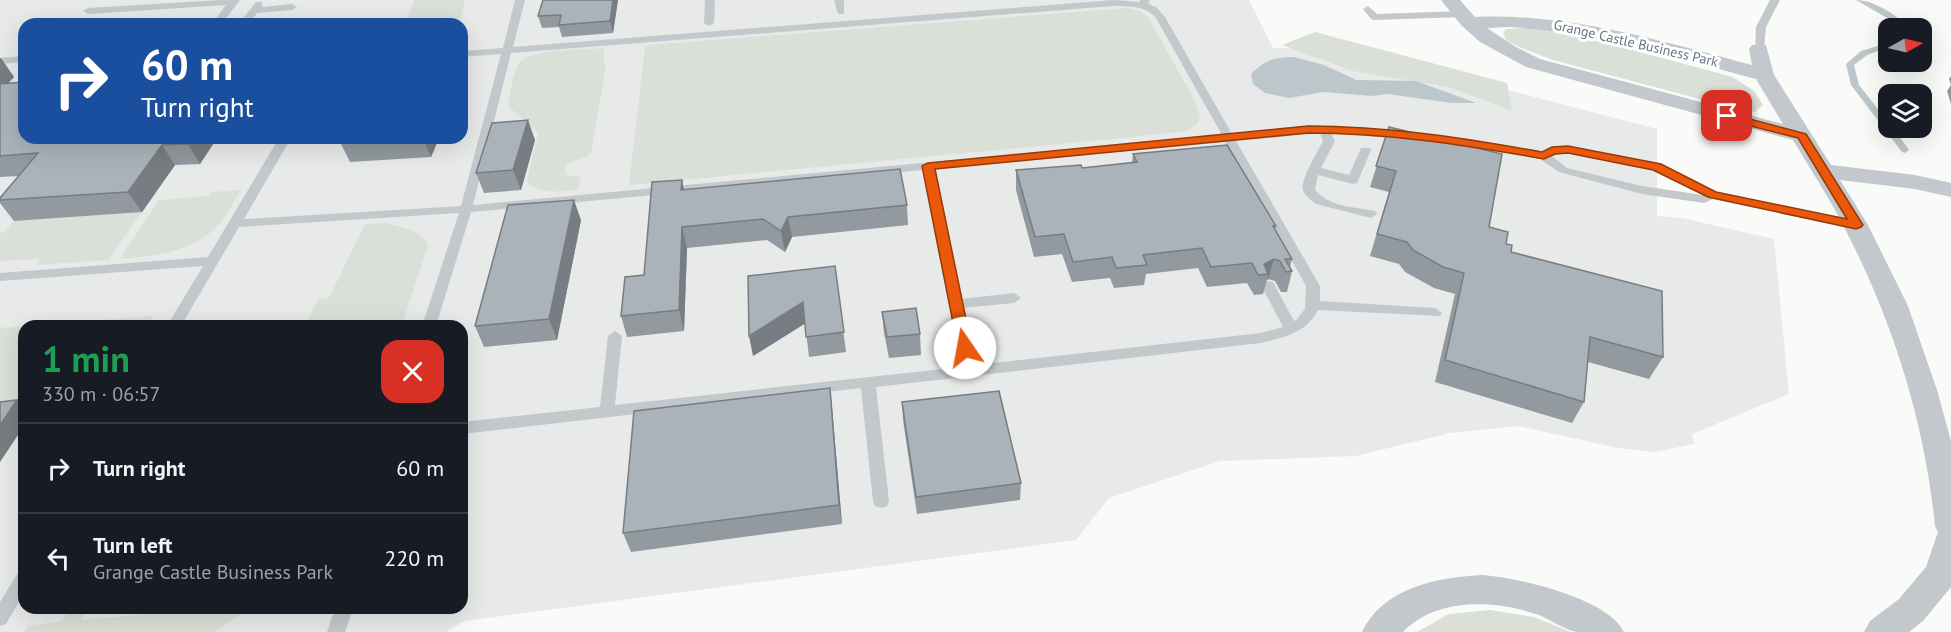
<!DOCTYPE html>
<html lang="en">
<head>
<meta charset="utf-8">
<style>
  :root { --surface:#171b24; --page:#20242c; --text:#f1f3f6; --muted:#9ea1a6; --line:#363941 }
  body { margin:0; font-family:"PT Sans",sans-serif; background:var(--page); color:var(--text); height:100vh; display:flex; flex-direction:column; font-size:22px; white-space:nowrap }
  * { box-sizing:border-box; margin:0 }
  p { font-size:20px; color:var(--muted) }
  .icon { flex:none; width:33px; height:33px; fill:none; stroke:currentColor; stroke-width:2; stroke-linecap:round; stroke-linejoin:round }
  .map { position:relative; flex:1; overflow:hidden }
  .drawer { position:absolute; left:18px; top:320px; width:450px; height:294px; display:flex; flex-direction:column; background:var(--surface); border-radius:18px; box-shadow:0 6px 24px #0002 }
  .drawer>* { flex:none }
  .banner { position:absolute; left:18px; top:18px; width:450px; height:126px; border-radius:18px; box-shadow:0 6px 24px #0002; background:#1a4fa0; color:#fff; overflow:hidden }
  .needle { width:39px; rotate:82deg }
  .tools { position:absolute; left:1878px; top:18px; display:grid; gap:12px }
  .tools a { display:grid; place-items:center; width:54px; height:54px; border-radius:12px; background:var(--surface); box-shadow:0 6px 24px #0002; font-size:30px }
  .pin { position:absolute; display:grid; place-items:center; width:51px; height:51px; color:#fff; margin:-26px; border-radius:12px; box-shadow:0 3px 9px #0006 }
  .me { position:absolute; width:66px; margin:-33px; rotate:348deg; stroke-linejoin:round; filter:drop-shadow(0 0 4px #0008) }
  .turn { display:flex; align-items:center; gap:21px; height:126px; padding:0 24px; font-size:27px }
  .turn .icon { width:78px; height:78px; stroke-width:2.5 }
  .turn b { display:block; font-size:42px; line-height:51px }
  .round { display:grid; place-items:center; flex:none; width:63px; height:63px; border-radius:18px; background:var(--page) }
  .overview { display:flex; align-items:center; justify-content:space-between; height:102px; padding:0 24px }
  h1 { font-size:36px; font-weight:700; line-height:45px; color:#1e9e55 }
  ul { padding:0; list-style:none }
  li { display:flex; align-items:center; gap:18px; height:90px; padding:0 24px; border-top:2px solid var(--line) }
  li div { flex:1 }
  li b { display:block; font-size:22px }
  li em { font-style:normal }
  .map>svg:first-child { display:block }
</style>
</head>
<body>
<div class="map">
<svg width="1951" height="632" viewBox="0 0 1951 632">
  <rect width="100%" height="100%" fill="#fafaf8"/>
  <!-- built -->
  <path fill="#e8e9e9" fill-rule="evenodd" d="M0,0h1249l24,48h52l171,39 161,42v87l25,2 92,21 15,155 -97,40 2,10 -39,8 -37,-4 -100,-22 -68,7 -94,23 -136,5 -111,37 -33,42 -611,81 -19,11h-446zM24,24h438v114h-438zM24,326h438v282h-438z"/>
  <!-- green -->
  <path fill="#dadfd7" d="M414,0h51l-6,24h-54z
    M1127,8l13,3 8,6 46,82 6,17 -3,8 -11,7 -63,7 -494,47 16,-138 3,-2z
    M1523,28l29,3 58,13 123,33 21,14 9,14 -8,7 -14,-2 -188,-50 -34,-13 -13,-7 -3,-8 4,-3z
    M1315,32l192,51 5,28 -63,-24 -96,-16 -71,-26z
    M602,48l3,3 -2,8 3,7 -15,87c-8,8 -19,5 -26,15l1,7 15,2 -4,13c-15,1 -41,6 -50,-9l11,-48 -30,-27c2,-12 5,-37 14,-46 12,-11 63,-10 80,-12z
    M241,190c-7,10 -13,23 -20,32 -25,30 -65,34 -101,37l39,-59 50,-4 3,-4z
    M142,212l-34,48 -72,5 4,-6 -40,2v-28h3l11,-12z
    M385,223c15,4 36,6 43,22l-26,80h-97l13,-26 11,-1 36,-74z
    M154,316l-6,9h-114z
    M24,326v83l-24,-1 5,-6 -5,-1v-73z
    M70,608h18l-6,12 67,-6 3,-6h92l-2,5 -28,19h-190l4,-6 34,-5z
    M1490,610l44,7 37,15h-154l32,-18z"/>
  <!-- water -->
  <path fill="#bbc7cb" d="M1294,57l30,8 32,15 60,1 60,22h-24l-64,-9 -16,2 -49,-4 -34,6 -24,-5 -12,-9 -2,-10c14,-14 24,-17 43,-17z"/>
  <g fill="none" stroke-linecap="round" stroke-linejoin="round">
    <!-- stream -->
    <path fill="#bbc7cb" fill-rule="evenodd" d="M1856,0c18,0 41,15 53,28h-8l-7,-6z
      M1888,43v4l-21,8 -13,10 5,20 29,37v6h5l16,22 -4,3 -3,-1 -51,-67 -5,-21 15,-13z"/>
    <!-- service -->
    <path fill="#c3c8cc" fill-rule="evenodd" d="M220,0h20l-18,24h-10l14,-19 -138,9 -5,-3 5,-3z
      M515,0h10l-12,47 601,-47 26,2v-2h10l-2,4 8,3 9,10 67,117 92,-8 128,11 90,15 6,-3 20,-3 89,18 59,28 140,29 6,4 -6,4 -143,-30 -9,4 -62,-9 -83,-22 -19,-13 -20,-5 -68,-11 -121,-10 4,8 -14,27 28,7 12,-27h8l2,2 -14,33 -4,1 -35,-9 -3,14c12,18 41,18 60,22l2,3 -6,4 -55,-14c-5,-4 -11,-8 -13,-14 -3,-10 15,-39 20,-49l-3,-8 -84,8 84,145v15l115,7 7,5 -2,3 -122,-6c-12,23 -33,27 -57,33l-385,44 13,114 -2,5 -6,2 -6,-2 -2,-5 -12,-113 -399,46v-12l138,-15 8,-71 7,-5 7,5 -7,69 346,-38 -38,-197 -452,42 -35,114h-14l37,-113 -220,14 -58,99h-14l36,-60 -203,15v-8l208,-16 71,-119h12l-47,81 217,-13 40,-152 -39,3v-6l41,-3zM1114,6c16,1 31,-1 42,12l66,117 -749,70 38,-152zM1225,142l81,144 -1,23 -9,11 -2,1 -21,-39 -5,-1 -7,4 22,42 -22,6 -286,32 -12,-57 51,-5 7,-5 -7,-5 -53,6 -27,-130zM1568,152l86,18 49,25 -61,-9 -75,-18 -15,-12z
      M705,0h10l-1,23 -5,3 -5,-3z
      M834,0h10v14h-6z
      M1770,0h10l-14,27 -2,22 -5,3 -4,-1 1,-24z
      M256,2h6v5l30,-3 5,3 -5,3 -35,3 -8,11h-10z
      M1368,6l9,8 85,-3 5,3 -5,3 -88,3 -3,-1 -8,-10z
      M24,56v6l-24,2v-6z
      M24,571v22l-18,31 -6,2v-24l18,-29z
      M335,608h18l-8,24h-18z"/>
    <!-- minor -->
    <path fill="#c3c8cc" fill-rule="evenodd" d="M1441,0h19l15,17c96,-4 185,24 277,48l-3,-16 3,-4h14l8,30 57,90 84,10 36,8v14l-36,-8 -75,-9 28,45 40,81 29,84 14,51v146l-28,34 -14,11h-45l6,-11 29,-22 27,-32 12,-35 -3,-6c-10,-104 -43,-207 -91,-299 -15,-30 -34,-58 -51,-87l-267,-73 -46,-25 -19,-17zM1508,27c86,5 166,30 248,52l27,45 -243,-65 -24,-12 -29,-19z
      M1483,575c36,3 125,23 141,57 -15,0 -32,0 -47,0 -12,-2 -26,-12 -38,-17 -43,-15 -102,-18 -136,17h-41c21,-45 77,-55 121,-57z"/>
  </g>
  <!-- wall -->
  <path fill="#929a9f" d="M618,0l-5,33 -51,4 -3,-10 -17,1 -4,-12z
    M0,58l14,19 -6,6 16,55h193l-17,26 -25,1 -33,47 -128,9 -14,-18v-5l19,-22 -19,1z
    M1951,76v28l-4,-13 4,-6 -2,-6z
    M1389,127l117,117 5,8 152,105 -14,22 -61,-17 -4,40 -12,21 -137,-41 20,-88 -21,-6 -29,-16 -6,-8 -29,-8 19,-64 -19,-5z
    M342,138h97l-8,19 -81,5 -10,-20z
    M535,140l-14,50 -37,3 -8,-20z
    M1133,154l143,72 -1,3 17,30 -2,8 2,4 -5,21h-6l-6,-11 -7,-2 -1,1 -4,14 -9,1 -7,-12 -40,4 -9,-19 -52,6 -2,11 -30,3 -4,-10 -38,4 -10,-28 -28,3 -18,-67v-20l66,-2 50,-5z
    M682,180l2,10 223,15 1,20 -116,12 -7,15 -18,-12 -80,8 -3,83 -57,6 -6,-21 23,-41z
    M581,220l-24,120 -73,7 -9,-21z
    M835,266l11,86 -37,5 -4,-34 -52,33z
    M882,312l38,22 1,21 -32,3 -5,-25z
    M830,388l2,20 10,116 -211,28 -8,-19z
    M902,402l119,81 -1,17 -103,14 -14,-94z"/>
  <!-- shaded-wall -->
  <path fill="#777d82" d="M613,0h5l-5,33 -3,-12z
    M0,58h1l13,19 -14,15z
    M528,120l7,20 -14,50 -8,-20z
    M192,138h25l-17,26 -12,-20z
    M423,138h16l-8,19z
    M162,145l13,20 -33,47 -14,-20z
    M682,180l4,20 -5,-10z
    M574,200l7,20 -24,120 -8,-21z
    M788,217l4,20 -7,15 -4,-21z
    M682,227l5,21 -3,83 -5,-21z
    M1274,259l-6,20 -1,1 1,-6 -4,-10z
    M803,302l3,21 -53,33 -4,-20z
    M830,388l2,20 10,116 -3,-19z
    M17,400l7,8v18l-24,36v-37z"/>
  <!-- building -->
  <path fill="#aab3b9" stroke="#777d82" stroke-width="1.5" d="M543,0h70l-3,21 -51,4 2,-10 -23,1z
    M24,82v56h168l-4,6 -26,1 -34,47 -128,8v-2l38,-45 -38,3v-72z
    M528,120l-15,50 -37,3 16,-50z
    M1389,127l113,27 -13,73 19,5 -2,12 6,1 -1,7 151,39 1,66 -73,-20 -6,65 -139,-42 19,-87 -21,-6 -30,-17 -6,-8 -30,-8 19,-63 -20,-5z
    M342,138h57l-59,4z
    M1227,145l49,81h-3l19,33h-7l7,12 -6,1 -6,-11 -6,-2 -10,5 4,10 -10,1 -6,-12 -41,4 -9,-19 -59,7 4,10 -31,3 -4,-11 -39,5 -9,-28 -29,3 -19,-67 65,-5 1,3 55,-6 -4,-8z
    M900,169l7,36 -119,12 -7,14 -18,-12 -81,8 -3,83 -58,6 4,-39 19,-2 8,-93 30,-2 -1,10z
    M574,200l-25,119 -74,7 33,-121z
    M835,266l9,66 -38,5 -3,-35 -54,34 -1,-60z
    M916,308l4,26 -33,3 -5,-25z
    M830,388l9,117 -216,28 11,-122z
    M999,391l22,92 -105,14 -14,-95z
    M17,400l-17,25v-23z"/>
  <!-- route -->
  <path fill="#ea580c" stroke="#983908" stroke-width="1.5" d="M1727,113l79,21 57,91 -2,2 -5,2 -148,-32 -55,-27 -85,-17 -13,1 -11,5c-79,-14 -156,-26 -236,-26l-373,36 37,179 -7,5 -7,-5 -36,-182 6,-3 380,-37c79,0 156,12 234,26l10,-5 16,-1 93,18 55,28 131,27 -49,-81 -75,-19v-5z"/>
  <g text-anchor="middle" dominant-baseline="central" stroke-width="6" stroke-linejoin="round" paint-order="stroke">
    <!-- far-street labels -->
    <g font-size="14" fill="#657683" stroke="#fff">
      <text transform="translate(1636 43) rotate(13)">Grange Castle Business Park</text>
    </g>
  </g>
</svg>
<div class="tools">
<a><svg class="needle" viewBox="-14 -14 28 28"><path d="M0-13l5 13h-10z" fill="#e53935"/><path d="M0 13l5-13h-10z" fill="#9ea1a6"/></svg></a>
<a><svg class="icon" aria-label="layers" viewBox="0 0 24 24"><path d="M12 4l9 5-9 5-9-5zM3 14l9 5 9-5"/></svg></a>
</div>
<div class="pin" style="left:1727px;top:116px;background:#d93025"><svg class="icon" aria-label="arrive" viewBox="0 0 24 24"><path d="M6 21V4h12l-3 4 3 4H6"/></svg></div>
<svg class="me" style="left:965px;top:348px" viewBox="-20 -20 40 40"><circle r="19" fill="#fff"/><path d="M0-13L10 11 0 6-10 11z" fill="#ea580c"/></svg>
<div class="banner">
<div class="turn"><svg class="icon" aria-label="right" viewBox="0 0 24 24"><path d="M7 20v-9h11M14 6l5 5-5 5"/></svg><div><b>60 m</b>Turn right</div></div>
</div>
<section class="drawer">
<div class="overview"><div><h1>1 min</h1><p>330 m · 06:57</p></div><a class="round" style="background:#d93025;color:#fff"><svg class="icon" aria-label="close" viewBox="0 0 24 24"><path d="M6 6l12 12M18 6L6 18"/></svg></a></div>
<ul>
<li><svg class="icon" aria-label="right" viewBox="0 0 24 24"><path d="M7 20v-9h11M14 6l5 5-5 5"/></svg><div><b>Turn right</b></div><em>60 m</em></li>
<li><svg class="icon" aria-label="left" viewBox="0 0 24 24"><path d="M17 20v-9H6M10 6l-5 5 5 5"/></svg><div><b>Turn left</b><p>Grange Castle Business Park</p></div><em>220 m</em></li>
</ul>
</section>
</div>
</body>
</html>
